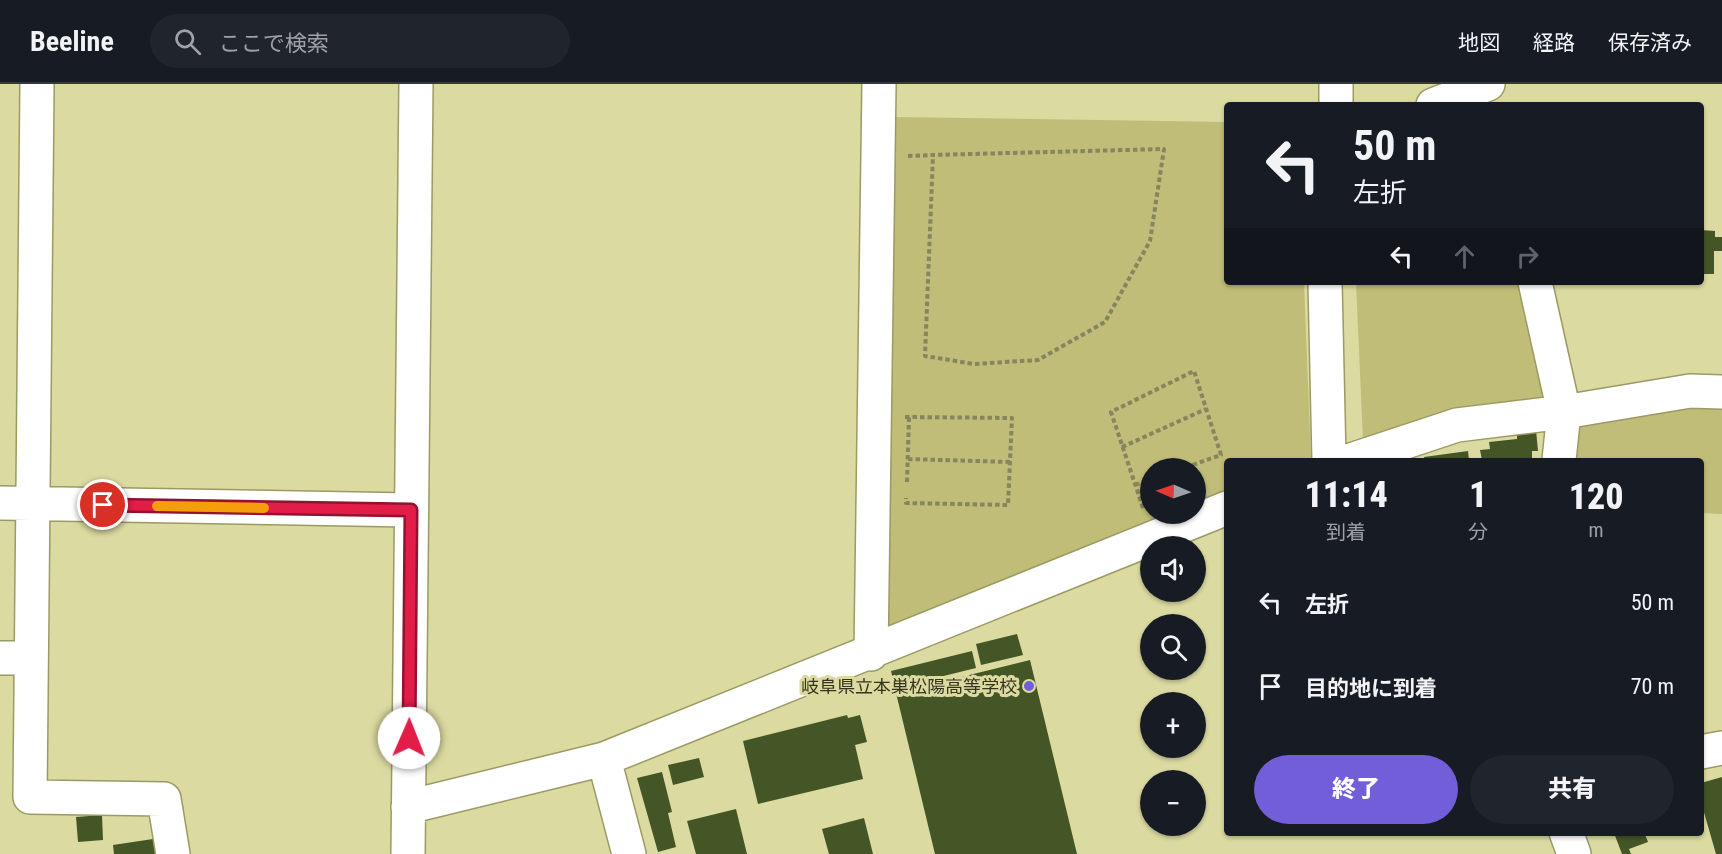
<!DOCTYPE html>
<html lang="ja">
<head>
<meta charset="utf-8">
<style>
  :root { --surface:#171b24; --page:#20242c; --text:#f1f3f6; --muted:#9ea1a6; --line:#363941; --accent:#725ed9 }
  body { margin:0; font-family:"Roboto Condensed","Noto Sans JP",sans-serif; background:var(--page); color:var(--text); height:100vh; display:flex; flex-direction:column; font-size:22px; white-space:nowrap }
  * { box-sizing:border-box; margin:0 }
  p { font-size:20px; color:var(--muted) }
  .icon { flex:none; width:33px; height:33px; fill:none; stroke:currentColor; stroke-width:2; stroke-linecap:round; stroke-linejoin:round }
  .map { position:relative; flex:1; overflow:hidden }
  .details { position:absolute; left:1224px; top:374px; width:480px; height:378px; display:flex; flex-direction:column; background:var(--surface); border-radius:6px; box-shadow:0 2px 4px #0004 }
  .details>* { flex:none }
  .banner { position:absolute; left:1224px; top:18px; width:480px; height:183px; border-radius:6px; box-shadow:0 2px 4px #0004; background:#171b24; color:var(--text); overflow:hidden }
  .needle { width:39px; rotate:272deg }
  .fabs { position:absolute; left:1140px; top:374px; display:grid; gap:12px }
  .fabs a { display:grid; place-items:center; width:66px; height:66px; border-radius:50%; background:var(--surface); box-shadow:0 2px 4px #0004; font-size:30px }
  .pin { position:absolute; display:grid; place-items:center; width:51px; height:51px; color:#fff; margin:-26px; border:3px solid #fff; border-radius:50%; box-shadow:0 2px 6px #0007 }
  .me { position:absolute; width:66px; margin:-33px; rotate:1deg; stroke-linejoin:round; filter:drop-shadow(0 0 4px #0008) }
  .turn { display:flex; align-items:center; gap:21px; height:126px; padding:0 30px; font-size:27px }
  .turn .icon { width:78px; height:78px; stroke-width:2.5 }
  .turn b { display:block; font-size:42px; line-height:51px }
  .lanes { display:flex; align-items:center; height:57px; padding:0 30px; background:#0003; justify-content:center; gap:30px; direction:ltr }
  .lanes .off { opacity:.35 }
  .eta { display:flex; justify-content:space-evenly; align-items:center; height:102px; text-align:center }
  .eta b { font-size:36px; font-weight:800; line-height:42px }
  .button { display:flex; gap:12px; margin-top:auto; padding:12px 30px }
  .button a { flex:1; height:69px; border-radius:36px; background:var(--accent); color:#fff; font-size:24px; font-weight:800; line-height:69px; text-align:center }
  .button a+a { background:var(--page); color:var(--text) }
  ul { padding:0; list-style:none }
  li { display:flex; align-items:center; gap:18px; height:84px; padding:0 30px }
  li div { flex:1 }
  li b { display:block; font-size:22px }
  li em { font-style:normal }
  header { display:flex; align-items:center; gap:36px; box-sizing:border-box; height:84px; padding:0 30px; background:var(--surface); border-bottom:2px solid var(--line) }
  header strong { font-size:28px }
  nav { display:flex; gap:33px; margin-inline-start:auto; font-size:21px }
  .search { width:420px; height:54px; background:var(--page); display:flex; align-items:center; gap:15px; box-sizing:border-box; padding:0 21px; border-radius:33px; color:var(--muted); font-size:22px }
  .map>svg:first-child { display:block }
</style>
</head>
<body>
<header>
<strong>Beeline</strong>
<div class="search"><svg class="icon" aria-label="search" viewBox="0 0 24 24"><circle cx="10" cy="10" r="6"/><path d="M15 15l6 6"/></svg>ここで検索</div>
<nav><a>地図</a><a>経路</a><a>保存済み</a></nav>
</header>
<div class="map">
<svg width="1722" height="770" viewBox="0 0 1722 770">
  <rect width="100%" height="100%" fill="#dbdaa1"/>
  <!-- green -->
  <path fill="#bfbd78" d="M894,33l333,5v160h77l7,178h-84v36l-31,12v-40h-46v45h34l-287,114h-17z
    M1356,198h170l23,111 -11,6 -175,41z
    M1722,315v115l-21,-1v-53h-129l5,-35z"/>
  <!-- building -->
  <path fill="#445626" d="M1701,146l14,1v6h7v14h-8v23h-13z
    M1536,346l2,21h-6v9h-50l-2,-10 10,-1 -1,-7 28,-3v-7z
    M1468,367l1,9h-44l-1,-3z
    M1017,550l6,21 -42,10 -5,-21z
    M972,567l4,17 -81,20 -4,-17z
    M1030,576l47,194h-142l-39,-161z
    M847,631l1,3 12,-3 7,27 -12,3 8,34 -105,25 -15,-63z
    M699,674l5,19 -31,8 -5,-20z
    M662,688l10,40 -4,1 8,34 -18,5 -21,-74z
    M1722,693v77h-6l-15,-52v-19z
    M736,725l11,45h-51l-9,-33z
    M102,731l1,25 -25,2 -2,-25z
    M864,734l9,36h-44l-7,-25z
    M1644,748l4,10 -19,7 2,5h-9l-8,-21z
    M153,755l2,15h-41l-1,-9z"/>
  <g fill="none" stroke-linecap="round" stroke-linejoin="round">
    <defs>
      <path id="minor" d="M37,0l-7,713 134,2 9,55
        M1336,21v-21
        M1433,21l55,-21
        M1325,198l4,178
        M1535,198l29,130 -5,48
        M1351,376l106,-35 107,-13 126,-21 32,1
        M0,419l411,7
        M871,570l8,-570
        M0,574h30
        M1701,668l21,-4
        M604,675l25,95
        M408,723l196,-48 623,-251
        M1566,748l8,22
        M408,770l8,-770"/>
    </defs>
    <!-- minor casing -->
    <use href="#minor" stroke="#9b9a63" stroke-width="36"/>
    <!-- path -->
    <path stroke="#85855e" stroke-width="4" stroke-dasharray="4.5 3" stroke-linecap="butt" d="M908,72l25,-1 231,-6 -14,92 -45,81 -67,38 -64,4 -49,-8 8,-201
      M905,333l107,1 -4,87 -102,-2v-5
      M1122,363l84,-38
      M908,375l102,3
      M907,398l2,-65
      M1135,401l15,-6
      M1143,424l-32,-96 83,-41 27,84 -37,13"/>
    <!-- minor -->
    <use href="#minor" stroke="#fff" stroke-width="33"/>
  </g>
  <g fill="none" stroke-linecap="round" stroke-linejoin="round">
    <defs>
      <path id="route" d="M103,421l308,5 -2,228"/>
    </defs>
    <!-- route casing -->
    <use href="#route" stroke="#92132f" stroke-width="15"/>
    <!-- route -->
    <use href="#route" stroke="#e11d48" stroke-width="10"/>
    <!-- slow -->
    <path stroke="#f59e0b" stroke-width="10" d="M157,422l107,2"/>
  </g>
  <!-- markers -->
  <circle fill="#725ed9" stroke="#dbdaa1" stroke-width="2" cx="1029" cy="602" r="6"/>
  <g text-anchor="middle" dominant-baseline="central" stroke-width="6" stroke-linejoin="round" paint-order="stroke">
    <!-- poi labels -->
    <g font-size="18" fill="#35351e" stroke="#dbdaa1" text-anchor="end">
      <text x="1017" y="602">岐阜県立本巣松陽高等学校</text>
    </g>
  </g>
</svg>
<div class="fabs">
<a><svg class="needle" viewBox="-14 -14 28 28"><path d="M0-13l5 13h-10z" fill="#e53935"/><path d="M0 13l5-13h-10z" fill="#9ea1a6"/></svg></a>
<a><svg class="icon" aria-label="sound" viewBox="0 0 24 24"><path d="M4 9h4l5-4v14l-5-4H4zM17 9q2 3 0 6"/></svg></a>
<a><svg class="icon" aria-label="search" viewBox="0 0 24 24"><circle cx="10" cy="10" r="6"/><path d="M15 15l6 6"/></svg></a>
<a>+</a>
<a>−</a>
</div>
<div class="pin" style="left:103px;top:421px;background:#d93025"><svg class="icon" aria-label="arrive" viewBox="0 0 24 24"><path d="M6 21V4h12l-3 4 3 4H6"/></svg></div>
<svg class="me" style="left:409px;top:654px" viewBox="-20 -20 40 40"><circle r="19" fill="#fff"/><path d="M0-13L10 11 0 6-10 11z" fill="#e11d48"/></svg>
<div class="banner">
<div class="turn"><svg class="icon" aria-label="left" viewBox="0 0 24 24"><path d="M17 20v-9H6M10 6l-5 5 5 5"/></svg><div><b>50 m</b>左折</div></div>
<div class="lanes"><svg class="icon" aria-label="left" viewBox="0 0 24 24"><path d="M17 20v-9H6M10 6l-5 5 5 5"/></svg><svg class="icon off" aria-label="ahead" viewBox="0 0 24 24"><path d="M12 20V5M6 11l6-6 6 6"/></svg><svg class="icon off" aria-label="right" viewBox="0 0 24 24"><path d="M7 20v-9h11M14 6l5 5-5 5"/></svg></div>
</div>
<section class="details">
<div class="eta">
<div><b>11:14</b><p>到着</p></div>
<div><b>1</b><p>分</p></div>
<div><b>120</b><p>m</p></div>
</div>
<ul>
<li><svg class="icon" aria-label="left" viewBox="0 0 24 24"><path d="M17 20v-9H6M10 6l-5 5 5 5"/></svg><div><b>左折</b></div><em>50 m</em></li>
<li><svg class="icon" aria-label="arrive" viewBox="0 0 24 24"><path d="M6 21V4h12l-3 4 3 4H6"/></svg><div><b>目的地に到着</b></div><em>70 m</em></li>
</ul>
<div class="button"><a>終了</a><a>共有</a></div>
</section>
</div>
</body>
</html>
